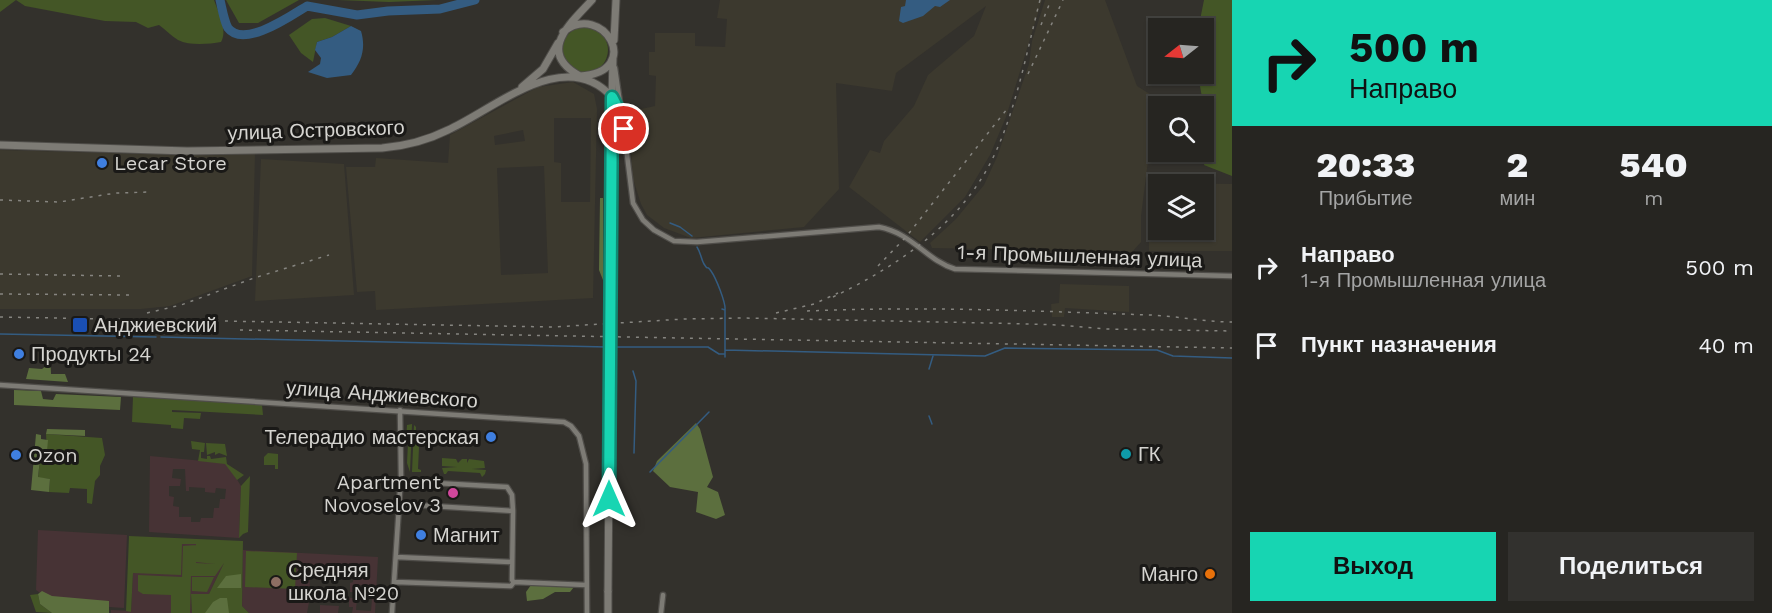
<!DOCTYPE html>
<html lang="ru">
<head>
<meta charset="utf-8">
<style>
  :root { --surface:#262521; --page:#32312e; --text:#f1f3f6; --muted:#a4a5a5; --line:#42423f; --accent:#17d5b2 }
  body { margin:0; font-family:"Work Sans",sans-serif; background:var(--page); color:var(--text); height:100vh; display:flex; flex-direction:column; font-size:22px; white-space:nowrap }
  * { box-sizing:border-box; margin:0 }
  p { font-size:20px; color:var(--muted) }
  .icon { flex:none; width:33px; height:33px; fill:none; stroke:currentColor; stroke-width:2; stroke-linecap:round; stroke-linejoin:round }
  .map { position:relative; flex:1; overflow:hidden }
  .side { display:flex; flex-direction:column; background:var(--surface); width:540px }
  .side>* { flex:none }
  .banner { background:#17d5b2; color:#111; overflow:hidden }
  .needle { width:39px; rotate:253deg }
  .fabs { position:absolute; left:1148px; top:18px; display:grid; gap:12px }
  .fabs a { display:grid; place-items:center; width:66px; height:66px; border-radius:0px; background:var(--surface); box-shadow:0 2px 4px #0004,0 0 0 2px var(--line); font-size:30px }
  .pin { position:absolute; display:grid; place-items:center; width:51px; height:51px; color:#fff; margin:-26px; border:3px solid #fff; border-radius:50%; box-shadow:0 2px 6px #0007 }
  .me { position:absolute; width:66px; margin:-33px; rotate:0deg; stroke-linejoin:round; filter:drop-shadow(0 0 4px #0008) }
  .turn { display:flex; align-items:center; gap:21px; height:126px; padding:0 18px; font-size:27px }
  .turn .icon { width:78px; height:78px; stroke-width:2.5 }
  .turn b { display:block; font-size:42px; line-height:51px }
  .eta { display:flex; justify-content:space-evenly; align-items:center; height:102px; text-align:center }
  .eta b { font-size:36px; font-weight:800; line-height:42px }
  .cta { display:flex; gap:12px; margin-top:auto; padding:12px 18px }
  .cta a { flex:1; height:69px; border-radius:0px; background:var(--accent); color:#111; font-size:24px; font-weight:800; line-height:69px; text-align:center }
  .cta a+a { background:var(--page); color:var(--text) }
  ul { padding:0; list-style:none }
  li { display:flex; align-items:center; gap:18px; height:78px; padding:0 18px }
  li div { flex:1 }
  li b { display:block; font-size:22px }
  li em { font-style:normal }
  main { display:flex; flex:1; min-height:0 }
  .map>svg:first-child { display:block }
</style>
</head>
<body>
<main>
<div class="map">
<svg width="1232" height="613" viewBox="0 0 1232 613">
  <rect width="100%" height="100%" fill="#33312c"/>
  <!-- built -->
  <path fill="#3c392e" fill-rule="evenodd" d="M720,0h322l-36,117 -16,38 -25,42 -45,45 -71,-55 21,-37 10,3 4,-12 30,-35 14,-31 46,-39 12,-30 -90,67 -4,18 -56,-8 3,106 -35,38 -113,11 -27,-10 -17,-13 -6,-11 -8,-25 -5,-67 27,-6 1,-30 -7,-1v-23h6v-19h40v13l30,1 2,-28 -10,-1z
    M1045,0h60l32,86 19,12 -15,118v26l-9,10 -200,-4 -2,-5 26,-24 28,-34 13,-28 32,-93 3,-23z
    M573,82l21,12 3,15 -4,189 -217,12 -1,-19 -18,1 -11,-125h29l1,-9 72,5 2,-28 88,-48zM554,118h37l-1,84h-29v-39l-7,-1zM523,130l2,11 -30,4 -1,-9zM544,166l4,107 -47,2 -4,-107z
    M0,150l145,4h110l-3,122 -82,30 -29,3h-141z
    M261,159l83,5 10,131 -99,6z
    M1149,183l83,1v67h-83zM1158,184h45v46h-45z
    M1060,284l69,2v26l-64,-4 -1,9h-12l-1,-13 8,-1z"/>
  <!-- education -->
  <path fill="#473335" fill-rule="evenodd" d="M150,456l75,7 8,10 8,13 -2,52 -90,-6zM173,469h12l1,22h3v-4l16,1v4l10,1 1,-5 10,1 -1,10h-5l-1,9h-5l-1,10h-12l-1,4h-9v-5h-12v-10l-6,-1 1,-9 -5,-1v-10h11l1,-7 -9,-1z
    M38,530l89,5 -3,73 -70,-5 -18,-13z
    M182,544h15l27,19 -15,31h-18l1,19h-81v-3l20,1 2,-38z
    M243,550l135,7 -3,56h-23l1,-6h-4v-9h4v-6h-3v-9l3,-1 1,-16 -15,-1 1,15h-19l1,-10 -13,-1 1,20h-4l-1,7 5,1 -3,16h-58l-7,-7zM358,585l15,1 -2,25 -15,-1z
    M320,605l19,1 -1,7h-18z"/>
  <!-- green -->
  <path fill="#445626" d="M0,0h214c4,12 14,30 7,42 -12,2 -31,4 -43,-2 -7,-4 -13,-11 -19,-15l-11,3 -12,-6 -31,-1 -80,-15 -9,-6 -16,12z
    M226,0h73l-41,23h-19z
    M338,0h99l-48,2z
    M1204,0h28v176l-28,-11 6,-20 -11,-65v-6h4v-46h-3l1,-13z
    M325,18l26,8 -19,11 -15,5 -4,20 -12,-9 -12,-18 23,-16z
    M562 50a23 23 0 1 1 46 0a23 23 0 1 1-46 0Z
    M133,397l124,7 5,1 1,10 -91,-5v2l29,1 -1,6 -16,-1 -1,11 -12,-1v-3l-39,-3z
    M412,424l-2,48 -3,-9 1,-20 -2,-2 1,-16z
    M414,425l2,2v17l3,3 -1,22 3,1v2h-9z
    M46,434l56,4 3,17 -5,11v9l-5,6 -3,23 -5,-1v-14l-17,-1 -1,5 -20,-1 1,-13 -12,-1 3,-28 6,1z
    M191,441l14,2 -1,9h-3v6l6,1v-3h3l1,3 15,-2 1,7 17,11 -7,5 -12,-16 -27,-3 2,-11 -8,-1z
    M206,443l19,1 2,12 -8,-3 -4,2v-3l-8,3z
    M268,453l10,1v15h-3v-4h-11v-8z
    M442,458l14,1 2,4 4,-4h5v4l2,-4 15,2 1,7 -13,1 14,1 -1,4 -3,3 -2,-4 -32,-2 -2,3h-2l-2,-6 15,-1 -15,-1z
    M250,476l-2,56 -5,2 -4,4 2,-52z
    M129,536l114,5 -1,65 7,7h-57l-1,-19h18l15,-31 -9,13h-24l-1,37h-19v-18l-28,-1 -5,-3v-16l44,2 1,-31 13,-1v18l19,1 -19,-2v-18h-14l-1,31 -48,-2 -2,39 -5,-1z
    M246,551l51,2 -2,36 -50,-2z
    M192,577h22l-7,15 -15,-1z
    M38,594l2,10 12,9 -16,-1 -6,-17z"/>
  <!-- forest -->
  <path fill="#5c6f3e" d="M600,198h3v82l-4,-10z
    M50,350l1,24h14l3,8 -42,-3 3,-11 13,1 5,-4 -2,-14z
    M14,390l27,1 2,8 10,1 3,-6 65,3 -1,13 -106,-5z
    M696,423l4,6 13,48 -6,10 11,5 7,23 -9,4 -20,-7 2,-20 -28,-5 -17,-16 4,-10z
    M47,429l38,1v6l-39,-2z
    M36,434l5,1v4l7,1 -1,11 -6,-1 -3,27 12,2 -1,13 -18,-2z
    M241,574v14h-24l9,-12z
    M531,585l43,2 -4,5h-15l-12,7 -16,2 -1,-9z
    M42,591l10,5 57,5v12h-57l-12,-9 -2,-10z
    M220,598h7l2,15h-24l8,-11z"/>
  <!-- water -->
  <path fill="#345c81" d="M906,0h44l-10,7 -5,-1 -12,10 -20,7 -4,-2 2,-14 4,-1z
    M351,26l10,5c5,17 1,30 -10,44l-24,3 -19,-6 12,-8 1,-6 -6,-8 2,-8 15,-5z"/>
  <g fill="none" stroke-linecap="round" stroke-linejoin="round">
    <!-- stream -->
    <path stroke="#345c81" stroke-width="1.5" d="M670,223l10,4 12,9
      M697,247c4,6 4,12 7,17 5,8 2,0 7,7 5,7 15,32 14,39
      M722,309l3,1v47
      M0,334l156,3
      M161,337l446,10
      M612,347h96l11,7h6
      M725,350l260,6 20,-8 152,2 16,6 59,2
      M929,369l4,-13
      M633,371l3,10 -2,72
      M929,416l3,8
      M650,472l59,-60"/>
    <!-- river -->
    <path stroke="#345c81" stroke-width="9" d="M220,0c2,8 4,21 8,28 16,21 64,-13 79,-22l50,9 31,-4 52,-2 35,-9"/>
    <defs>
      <path id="street" d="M615,68l6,42
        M613,99l9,16 11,88 10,17 11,10 20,11 23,1 182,-15c33,6 47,33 76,42l277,7
        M0,385l564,37 7,4 8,10 7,28 1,149
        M399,504l114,7 -1,-16 -5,-8 -107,-6
        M513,511l-1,69 2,2 72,3
        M396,557l116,5
        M395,582l116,4 3,-4
        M392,613l9,-138 -1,-65
        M661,613l2,-18"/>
      <path id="secondary" d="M563,32c40,-32 82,40 17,44 -44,-24 -10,-52 12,-76
        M614,40l2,-40
        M522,87l21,-18 15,-26
        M612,97l1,-40
        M0,145l187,6 195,-3c24,-2 44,-7 66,-18 48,-22 117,-85 164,-33
        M608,613v-22"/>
    </defs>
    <!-- street casing -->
    <use href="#street" stroke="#4f4d49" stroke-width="7"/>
    <!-- secondary casing -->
    <use href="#secondary" stroke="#4f4d49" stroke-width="9"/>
    <!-- street -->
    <use href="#street" stroke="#7d7b75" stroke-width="4.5"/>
    <!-- secondary -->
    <use href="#secondary" stroke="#7d7b75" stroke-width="7"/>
    <!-- rail -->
    <path stroke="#868580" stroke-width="1.5" stroke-dasharray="3 6" stroke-linecap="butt" d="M1041,25l10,-25
      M1028,74l35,-74
      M0,200l59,2 57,-9 34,-1
      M878,266l28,-29 101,-128
      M0,274l121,2
      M0,294l132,1
      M833,297c60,-29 119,-67 153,-126 28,-49 40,-117 54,-171
      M807,311c114,-5 229,0 343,4 27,1 54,7 82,7
      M147,313l34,-8 73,-27 75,-23
      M776,313l38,-9 24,-11
      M0,317l553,10 131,-8 59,-1 246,5 71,2 46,4 126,2
      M240,330l992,18"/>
    <defs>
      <path id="secondary-bridge" d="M608,591l4,-494"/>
    </defs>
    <!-- secondary-bridge casing -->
    <use href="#secondary-bridge" stroke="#4f4d49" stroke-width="9" stroke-linecap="butt"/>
    <!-- secondary-bridge -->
    <use href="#secondary-bridge" stroke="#7d7b75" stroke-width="7"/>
  </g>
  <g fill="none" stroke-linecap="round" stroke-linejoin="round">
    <defs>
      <path id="route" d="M609,499l3,-402 10,19 2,13"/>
    </defs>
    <!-- route casing -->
    <use href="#route" stroke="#0f8a74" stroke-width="15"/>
    <!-- route -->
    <use href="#route" stroke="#17d5b2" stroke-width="10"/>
  </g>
  <!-- markers -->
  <g fill="#3f7fe0" stroke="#1a1917" stroke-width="2">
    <circle cx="102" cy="163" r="6"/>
    <circle cx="19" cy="354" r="6"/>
    <circle cx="491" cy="437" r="6"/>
    <circle cx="16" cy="455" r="6"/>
    <circle cx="421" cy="535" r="6"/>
  </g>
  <rect fill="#1a4fb4" stroke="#1a1917" stroke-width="2" x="72" y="317" width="16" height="16" rx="3"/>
  <circle fill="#0f9aa8" stroke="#1a1917" stroke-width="2" cx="1126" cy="454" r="6"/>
  <circle fill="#d1479c" stroke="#1a1917" stroke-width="2" cx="453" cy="493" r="6"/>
  <circle fill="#e8710a" stroke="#1a1917" stroke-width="2" cx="1210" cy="574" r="6"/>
  <circle fill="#8d6e63" stroke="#1a1917" stroke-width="2" cx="276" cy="582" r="6"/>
  <g text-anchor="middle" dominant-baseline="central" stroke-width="6" stroke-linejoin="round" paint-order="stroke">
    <!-- street labels -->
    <g font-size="20" fill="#d5d4d0" stroke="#1a1917">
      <text transform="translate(316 130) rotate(-2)">улица Островского</text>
      <text transform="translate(1080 256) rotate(2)">1-я Промышленная улица</text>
      <text transform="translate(382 394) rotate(4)">улица Анджиевского</text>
    </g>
    <!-- poi labels -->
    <g font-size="20" fill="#d5d4d0" stroke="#1a1917" text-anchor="start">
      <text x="114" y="163">Lecar Store</text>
      <text x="94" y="325">Анджиевский</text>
      <text x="31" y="354">Продукты 24</text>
      <text x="479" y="437" text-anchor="end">Телерадио мастерская</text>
      <text x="1138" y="454">ГК</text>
      <text x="28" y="455">Ozon</text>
      <text x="441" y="482" text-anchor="end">Apartment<tspan x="441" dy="23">Novoselov 3</tspan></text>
      <text x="433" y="535">Магнит</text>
      <text x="288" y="570">Средняя<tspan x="288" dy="23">школа №20</tspan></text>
      <text x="1198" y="574" text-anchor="end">Манго</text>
    </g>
  </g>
</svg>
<div class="fabs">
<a><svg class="needle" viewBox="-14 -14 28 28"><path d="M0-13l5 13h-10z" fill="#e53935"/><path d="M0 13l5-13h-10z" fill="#a4a5a5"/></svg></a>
<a><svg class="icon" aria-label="search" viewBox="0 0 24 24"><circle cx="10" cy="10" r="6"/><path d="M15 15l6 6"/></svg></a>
<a><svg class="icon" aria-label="layers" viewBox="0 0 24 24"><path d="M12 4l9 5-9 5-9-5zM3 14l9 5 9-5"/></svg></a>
</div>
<div class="pin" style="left:624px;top:129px;background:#d93025"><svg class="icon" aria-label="arrive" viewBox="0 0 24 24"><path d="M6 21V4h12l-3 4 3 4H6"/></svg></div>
<svg class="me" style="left:609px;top:499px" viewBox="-20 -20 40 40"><path d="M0-17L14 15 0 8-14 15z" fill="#17d5b2" stroke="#fff" stroke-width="4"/></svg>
</div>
<section class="side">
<div class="banner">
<div class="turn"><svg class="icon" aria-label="right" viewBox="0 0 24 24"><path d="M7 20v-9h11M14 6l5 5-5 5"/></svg><div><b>500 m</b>Направо</div></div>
</div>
<div class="eta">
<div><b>20:33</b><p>Прибытие</p></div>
<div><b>2</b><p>мин</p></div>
<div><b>540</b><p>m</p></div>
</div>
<ul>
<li><svg class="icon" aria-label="right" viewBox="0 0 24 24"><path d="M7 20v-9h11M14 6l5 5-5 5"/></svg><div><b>Направо</b><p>1-я Промышленная улица</p></div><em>500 m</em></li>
<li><svg class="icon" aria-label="arrive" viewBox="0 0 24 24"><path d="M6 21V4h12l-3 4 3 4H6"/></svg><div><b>Пункт назначения</b></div><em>40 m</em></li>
</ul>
<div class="cta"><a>Выход</a><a>Поделиться</a></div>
</section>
</main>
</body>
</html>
